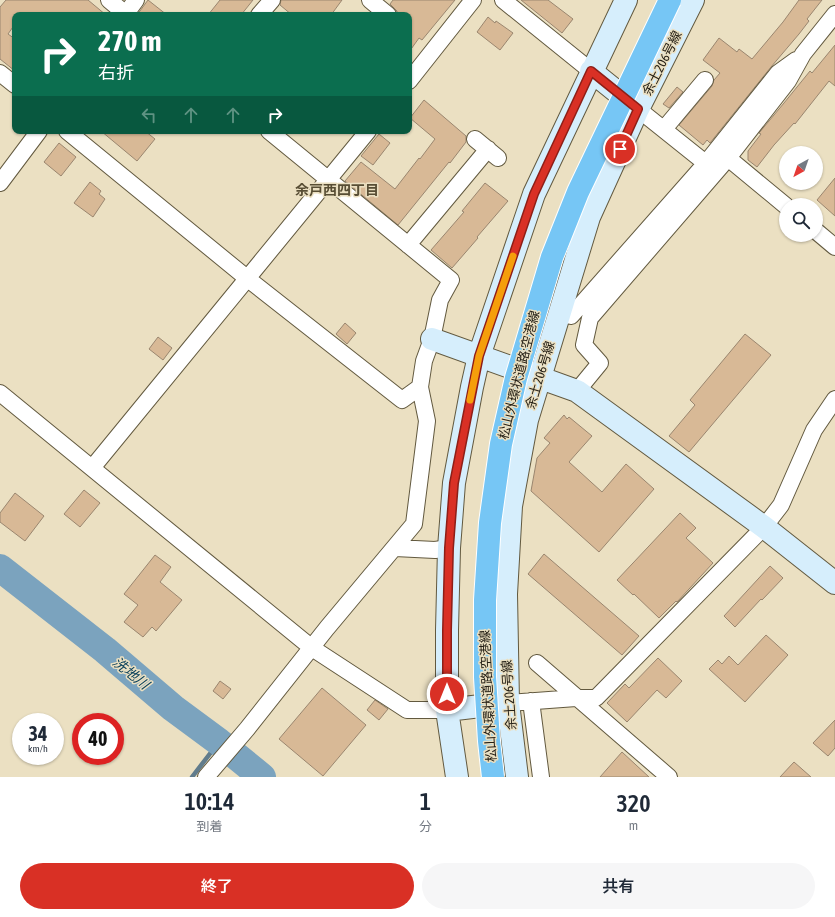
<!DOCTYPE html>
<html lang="ja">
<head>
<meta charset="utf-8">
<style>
  :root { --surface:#fff; --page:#f6f6f7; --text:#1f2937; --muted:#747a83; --accent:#d93025 }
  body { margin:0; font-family:"Asap Condensed","Noto Sans JP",sans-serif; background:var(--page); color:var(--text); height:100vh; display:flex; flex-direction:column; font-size:15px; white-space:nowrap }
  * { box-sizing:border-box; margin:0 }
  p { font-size:13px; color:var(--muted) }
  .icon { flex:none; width:22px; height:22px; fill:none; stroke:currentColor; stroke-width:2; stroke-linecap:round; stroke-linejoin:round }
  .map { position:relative; height:777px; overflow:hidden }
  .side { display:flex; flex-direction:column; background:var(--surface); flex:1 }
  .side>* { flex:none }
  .top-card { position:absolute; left:12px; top:12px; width:400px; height:122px; border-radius:8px; box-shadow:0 1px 3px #0004; background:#0b6e4f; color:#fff; overflow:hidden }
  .needle { width:26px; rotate:220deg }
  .buttons { position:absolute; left:779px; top:146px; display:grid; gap:8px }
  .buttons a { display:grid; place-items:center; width:44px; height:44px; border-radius:50%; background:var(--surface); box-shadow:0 1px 3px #0004; font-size:20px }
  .speed { position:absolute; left:12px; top:713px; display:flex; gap:8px; font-size:20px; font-weight:700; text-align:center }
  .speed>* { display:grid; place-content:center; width:52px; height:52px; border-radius:50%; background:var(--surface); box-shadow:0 1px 3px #0004; line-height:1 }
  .speed small { font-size:10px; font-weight:400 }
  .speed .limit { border:6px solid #d22; background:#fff; color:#111 }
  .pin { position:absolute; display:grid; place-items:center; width:34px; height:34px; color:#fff; margin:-17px; border:2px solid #fff; border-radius:50%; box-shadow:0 1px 4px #0007 }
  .me { position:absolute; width:44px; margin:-22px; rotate:0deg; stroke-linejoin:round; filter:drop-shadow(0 0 3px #0008) }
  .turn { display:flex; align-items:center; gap:14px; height:84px; padding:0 20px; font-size:18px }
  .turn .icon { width:52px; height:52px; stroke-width:2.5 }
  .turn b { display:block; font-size:28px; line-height:34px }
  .lanes { display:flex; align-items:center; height:38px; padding:0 20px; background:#0003; justify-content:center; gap:20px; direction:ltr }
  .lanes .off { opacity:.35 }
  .eta { display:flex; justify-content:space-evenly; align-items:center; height:68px; text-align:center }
  .eta b { font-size:24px; font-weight:600; line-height:28px }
  .action { display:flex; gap:8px; margin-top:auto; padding:8px 20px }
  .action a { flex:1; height:46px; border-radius:24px; background:var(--accent); color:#fff; font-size:16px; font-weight:600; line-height:46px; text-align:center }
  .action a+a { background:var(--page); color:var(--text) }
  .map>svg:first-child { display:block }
</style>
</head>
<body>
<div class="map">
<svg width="835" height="777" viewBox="0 0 835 777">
  <rect width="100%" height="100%" fill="#ebe0c2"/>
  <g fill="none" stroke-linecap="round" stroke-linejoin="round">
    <!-- stream -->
    <path stroke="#617c8c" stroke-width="4.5" d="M192,777l27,-35"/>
    <!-- river -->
    <path stroke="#7ba3be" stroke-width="28" d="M0,568l105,82 68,58 46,34 43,35"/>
  </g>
  <!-- building -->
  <path fill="#d8b996" stroke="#9a866f" d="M6,0h82l18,15h-91v9l-7,10 7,5v32l-15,-12v-52z
    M148,0l19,15h-30z
    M220,0h33l-12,15h-33z
    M281,0h61l-11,15h-39l-12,-10z
    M393,0h62l-33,40 -3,-2 -10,14v-37h-12v-4l-7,-7z
    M521,0h27l25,19 -11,14z
    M799,0h23l-15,19 2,2 -10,13 -28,33 -61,76 -3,-3 -4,5 -24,-20 33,-39 2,-6 6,-7 -17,-13 16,-22 18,14 2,-3 13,10 31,-37z
    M488,17l7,6 1,-2 17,12 -13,17 -23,-18z
    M835,45v41l-6,-5 -34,43 -1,-1 -20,22 -17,22 -9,-7v-9l13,-17 -2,-1 25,-30 26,-32 2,2z
    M677,87l6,5 -14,16 -6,-4z
    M424,100l42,36v6l-16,21 -1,-1 -51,63 -53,-44 16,-19 34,27 24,-31 1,1 15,-20 -25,-21z
    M101,131h44l10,8 -18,22z
    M379,134l11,9 -17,22 -12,-9z
    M59,143l17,14 -15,19 -17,-14z
    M835,178v38l-18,-16z
    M90,182l11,9 -2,3 6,5 -12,18 -19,-14z
    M485,183l23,18 -31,36 1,1 -26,30 -21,-18 33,-38 -2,-1z
    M345,323l11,10 -9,11 -11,-10z
    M745,334l26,21 -82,97 -20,-16 26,-31 -5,-5z
    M158,337l14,11 -9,12 -14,-11z
    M564,415l3,4 2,-2 23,19 -23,26 33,30 24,-28 28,25 -55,63 -68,-61 6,-33 13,-15 -6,-5z
    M84,490l16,13 -20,24 -16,-13z
    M15,493l29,23 -19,25 -25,-19v-9z
    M680,513l16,15 -10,10 27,25 -36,39 -1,-1 -17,17 -25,-24 -1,1 -16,-15z
    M544,554l95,82 -17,19 -94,-81z
    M155,555l16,12 -11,15 22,18 -26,31 -4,-4 -9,10 -19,-15 14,-17 -14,-11z
    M770,566l13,12 -21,22 -1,-1 -26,28 -11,-11z
    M766,635l22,20 -43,47 -36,-33 9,-9 4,4 7,-8 9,9z
    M658,658l24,23 -16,17 -9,-8 -30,32 -20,-19 18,-19 4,4z
    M220,681l11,8 -8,10 -10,-8z
    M322,688l44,37 -43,51 -44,-37z
    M375,700l13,9 -9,11 -12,-10z
    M835,720v28l-7,8 -15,-13z
    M622,752l27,25h-49z
    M794,762l17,15h-31z"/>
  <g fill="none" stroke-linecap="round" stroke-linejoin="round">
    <defs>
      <path id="street" d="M109,0l18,15
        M370,0l18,15
        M503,0l88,71
        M125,15l11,-15
        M259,15l13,-15
        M0,73l15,12
        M409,81l64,-81
        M638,109l75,60
        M664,129l41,-49
        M67,131l181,148 154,121 18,-13
        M475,139l23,19
        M728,158l58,48
        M0,183l39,-52
        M816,231l19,16
        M408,245l80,-96
        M571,316l135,-153 72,-90 18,-13
        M577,391l23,-28 -16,-18 6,-27 138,-160 60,-77 15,-27 32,-40
        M0,393l312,255 95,62h40
        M92,468l276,-337
        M395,548l40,2 14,-2
        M537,663l132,114
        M531,701l10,76
        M508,703l68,-5h20l168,-171 17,-22 33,-75 21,-31
        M206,777l41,-48 80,-101 87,-104 13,-103 -7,-34 4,-26 8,-22 8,-39 11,-20 -182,-149"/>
      <path id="secondary" d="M591,71l46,37
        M432,339l145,52 187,136 71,56
        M447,710l59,-7
        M457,777l-10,-67v-80l2,-82 5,-65 18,-96 7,-31 55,-162 92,-194
        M517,777l-9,-74 -2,-109 5,-88 16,-86 62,-203 49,-108 55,-109"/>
    </defs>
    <!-- street casing -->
    <use href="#street" stroke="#62593f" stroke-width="18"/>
    <!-- secondary casing -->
    <use href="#secondary" stroke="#62593f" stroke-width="24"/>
    <!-- street -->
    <use href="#street" stroke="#fff" stroke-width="16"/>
    <!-- secondary -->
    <use href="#secondary" stroke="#d6eefc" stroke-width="22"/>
    <defs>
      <path id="highway-bridge" d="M493,777l-4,-36 -4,-64v-77l5,-77 11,-79 15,-66 36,-121 26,-65 92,-192"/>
    </defs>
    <!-- highway-bridge casing -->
    <use href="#highway-bridge" stroke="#fff" stroke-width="24" stroke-linecap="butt"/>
    <!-- highway-bridge -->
    <use href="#highway-bridge" stroke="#76c6f5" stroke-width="22"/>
  </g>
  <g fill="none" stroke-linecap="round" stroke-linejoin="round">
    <defs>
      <path id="route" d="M447,694v-64l2,-82 5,-65 25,-127 55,-162 57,-123 47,38 -18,40"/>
    </defs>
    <!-- route casing -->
    <use href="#route" stroke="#8d1f18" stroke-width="10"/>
    <!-- route -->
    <use href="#route" stroke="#d93025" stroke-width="7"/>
    <!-- slow -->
    <path stroke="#f59e0b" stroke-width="7" d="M470,400l9,-44 34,-100"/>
  </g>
  <g text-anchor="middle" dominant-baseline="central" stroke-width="3" stroke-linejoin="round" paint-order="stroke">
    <!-- street labels -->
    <g font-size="13" fill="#252016" stroke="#ebe0c2">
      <text transform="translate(662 63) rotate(-63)">余土206号線</text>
      <text transform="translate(519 375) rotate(-76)">松山外環状道路;空港線</text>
      <text transform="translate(540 375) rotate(-73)">余土206号線</text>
      <text transform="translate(509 695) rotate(-94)">余土206号線</text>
      <text transform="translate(488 696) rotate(-93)">松山外環状道路;空港線</text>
    </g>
    <!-- neighbourhood labels -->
    <g font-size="14" font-weight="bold" fill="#584e35" stroke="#ebe0c2">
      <text x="337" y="190">余戸西四丁目</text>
    </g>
    <!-- water labels -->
    <g font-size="14" font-style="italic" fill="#0a405b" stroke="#ebe0c2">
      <text transform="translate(131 673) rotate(39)">洗地川</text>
    </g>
  </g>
</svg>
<div class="buttons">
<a><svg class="needle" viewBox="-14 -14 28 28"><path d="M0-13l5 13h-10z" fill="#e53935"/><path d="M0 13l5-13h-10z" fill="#747a83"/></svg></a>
<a><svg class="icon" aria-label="search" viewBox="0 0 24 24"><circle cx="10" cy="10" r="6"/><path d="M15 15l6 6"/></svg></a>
</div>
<div class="speed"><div>34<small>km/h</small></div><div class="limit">40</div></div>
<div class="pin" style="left:620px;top:149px;background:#d93025"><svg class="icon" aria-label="arrive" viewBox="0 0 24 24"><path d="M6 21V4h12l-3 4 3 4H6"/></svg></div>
<svg class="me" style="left:447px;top:694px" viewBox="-20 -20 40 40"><circle r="17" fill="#d93025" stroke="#fff" stroke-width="3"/><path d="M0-11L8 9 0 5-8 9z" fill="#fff"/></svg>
<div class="top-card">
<div class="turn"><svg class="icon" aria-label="right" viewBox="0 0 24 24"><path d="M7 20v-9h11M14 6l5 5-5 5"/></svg><div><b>270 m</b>右折</div></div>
<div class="lanes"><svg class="icon off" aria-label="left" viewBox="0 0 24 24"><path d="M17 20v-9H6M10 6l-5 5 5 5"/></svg><svg class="icon off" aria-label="ahead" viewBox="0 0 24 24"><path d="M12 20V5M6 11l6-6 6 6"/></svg><svg class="icon off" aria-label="ahead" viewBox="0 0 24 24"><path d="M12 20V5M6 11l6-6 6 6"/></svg><svg class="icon" aria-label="right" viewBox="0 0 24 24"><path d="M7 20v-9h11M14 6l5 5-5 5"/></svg></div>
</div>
</div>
<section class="side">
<div class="eta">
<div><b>10:14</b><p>到着</p></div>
<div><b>1</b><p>分</p></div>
<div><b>320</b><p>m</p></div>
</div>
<div class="action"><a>終了</a><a>共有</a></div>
</section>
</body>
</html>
